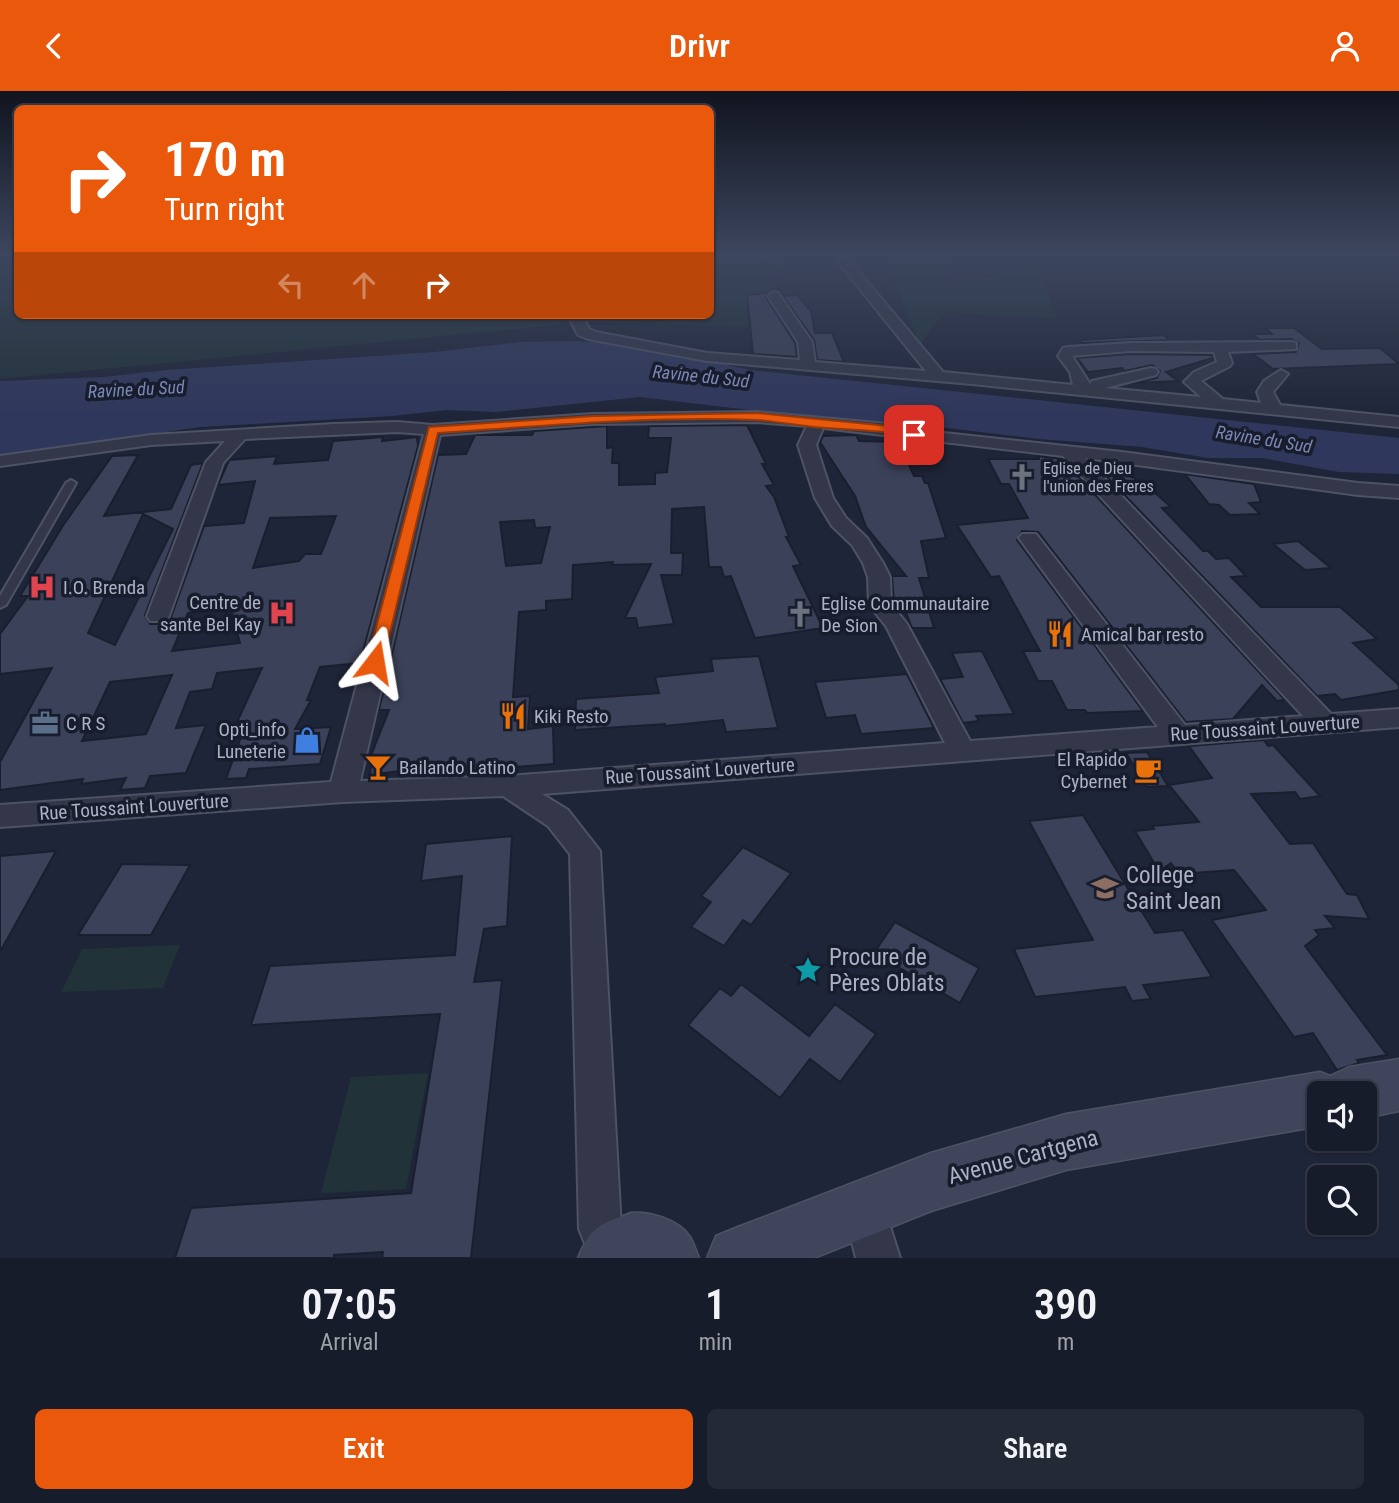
<!DOCTYPE html>
<html lang="en">
<head>
<meta charset="utf-8">
<style>
  :root { --surface:#171c2a; --page:#242936; --text:#f1f3f6; --muted:#9ea1a8; --line:#363a47; --accent:#ea580c }
  body { margin:0; font-family:"Roboto Condensed",sans-serif; background:var(--page); color:var(--text); height:100vh; display:flex; flex-direction:column; font-size:26px; white-space:nowrap }
  * { box-sizing:border-box; margin:0 }
  p { font-size:23px; color:var(--muted) }
  .icon { flex:none; width:38px; height:38px; fill:none; stroke:currentColor; stroke-width:2; stroke-linecap:round; stroke-linejoin:round }
  .map { position:relative; height:1167px; overflow:hidden }
  .panel { display:flex; flex-direction:column; background:var(--surface); flex:1 }
  .panel>* { flex:none }
  .top-card { position:absolute; left:14px; top:14px; width:700px; height:214px; border-radius:10px; box-shadow:0 2px 5px #0004,0 0 0 2px var(--line); background:#ea580c; color:#fff; overflow:hidden }
  .controls { position:absolute; left:1307px; top:990px; display:grid; gap:14px }
  .controls a { display:grid; place-items:center; width:70px; height:70px; border-radius:10px; background:var(--surface); box-shadow:0 2px 5px #0004,0 0 0 2px var(--line); font-size:35px }
  .pin { position:absolute; display:grid; place-items:center; width:60px; height:60px; color:#fff; margin:-30px; border-radius:14px; box-shadow:0 4px 10px #0006 }
  .me { position:absolute; width:77px; margin:-38px; rotate:14deg; stroke-linejoin:round; filter:drop-shadow(0 0 5px #0008) }
  .turn { display:flex; align-items:center; gap:24px; height:147px; padding:0 35px; font-size:32px }
  .turn .icon { width:91px; height:91px; stroke-width:2.5 }
  .turn b { display:block; font-size:49px; line-height:60px }
  .lanes { display:flex; align-items:center; height:66px; padding:0 35px; background:#0003; justify-content:center; gap:35px; direction:ltr }
  .lanes .off { opacity:.35 }
  .eta { display:flex; justify-content:space-evenly; align-items:center; height:119px; text-align:center }
  .eta b { font-size:42px; font-weight:600; line-height:49px }
  .cta { display:flex; gap:14px; margin-top:auto; padding:14px 35px }
  .cta a { flex:1; height:80px; border-radius:10px; background:var(--accent); color:#fff; font-size:28px; font-weight:600; line-height:80px; text-align:center }
  .cta a+a { background:var(--page); color:var(--text) }
  header { display:flex; justify-content:space-between; align-items:center; height:91px; padding:0 35px; background:var(--accent); color:#fff; font-size:32px; font-weight:600 }
  .map>svg:first-child { display:block }
</style>
</head>
<body>
<header><svg class="icon" aria-label="back" viewBox="0 0 24 24"><path d="M15 5l-7 7 7 7"/></svg>Drivr<svg class="icon" aria-label="person" viewBox="0 0 24 24"><circle cx="12" cy="8" r="4"/><path d="M4 21q1-7 8-7t8 7"/></svg></header>
<div class="map">
<svg width="1399" height="1167" viewBox="0 0 1399 1167">
  <rect width="100%" height="100%" fill="#1f2538"/>
  <!-- green -->
  <path fill="#213239" d="M711,163h76l-26,74 -173,-6 -588,57v-109l17,-1 1,46h692z
    M882,163h70l-1,32 87,-19 19,51 -113,-5 -24,31z
    M180,854l-17,43 -102,4 21,-43z
    M428,982l-22,116 -85,4 30,-116z"/>
  <!-- water -->
  <path fill="#2f385c" d="M576,250c59,3 116,16 174,29l649,68v36l-60,-2 -77,-14h-54l-66,-11 -103,-8 -109,-13 -104,-7 -186,-22 -144,15 -49,-2 -55,6 -192,11 -200,29v-75l104,-4 63,-7 267,-18 87,-10z"/>
  <!-- building -->
  <path fill="#3b4159" stroke="#1a1f2f" stroke-width="2" fill-rule="evenodd" d="M767,202l-1,4 29,46 2,14 -44,-3 -6,-59z
    M797,204l14,16 4,22h17l12,29 -27,-2 -3,-20 -31,-44z
    M1265,237h29l28,21 58,-1 19,16 -126,5 -20,-15 43,-2 3,-9 -8,-4 -31,1 -8,-6h20z
    M1164,244l5,5 -87,3 -3,-3z
    M1130,263l82,1 1,3 -47,14 12,9 -44,2 23,-5 3,-7 -8,-6 -27,6 -3,-3 -34,4 -11,-14z
    M747,334l19,39h-4l12,21 -8,1 8,11 15,40h-3l15,28 -8,1 30,62 -68,10 -24,-62 -7,1 -3,-10h-12l-5,-60 -32,2 -1,44h12l-1,22h-21l13,49 -36,4 -2,-10h-11l26,-54 -39,1 1,-3 -40,3 -1,34 -26,2v9l-27,2 -6,85 17,-1 -2,33 25,-3 1,38 -141,11 1,-6 -44,6 2,-22 17,-43h-10l59,-255 28,-1 9,-19h57l2,-4 73,-5v22l6,-1 -1,16h7v22l36,-1v-11l12,-1 4,-34h-23l1,-12zM534,429l1,8 15,-1 -9,36 -35,3 -6,-44z
    M856,344l3,6 40,1 15,34h8l3,7h3l18,55 -25,3 8,37h-10l15,50h-22l-10,-25h-8l-2,-27h14l-40,-49 -11,-31 -35,-54 3,-6z
    M383,346l-1,4 35,-4 1,9 -58,217 -40,4 -13,33h4l-16,29 36,-2 -11,37 -71,5 -3,9 -20,1 16,-45 -11,1 31,-67 -45,5 -5,16 -22,3 -14,36 30,-3 -20,48 -36,3 -5,12 -25,2 6,-12 -45,6 2,-5 -83,11v-28l52,-94 -52,6v-40l28,-38h-8l44,-72 48,-68 26,-1 -34,61 67,-7 20,-44 12,-2 -58,152 5,9h16l5,-7 33,-91 40,-3 11,-42 -37,4 11,-25 48,-4 -3,8 54,-4 5,-19zM143,423l30,15 -58,116 -27,-12zM336,425l-15,38h-16l-6,7 -46,7 17,-50zM231,518l9,34 -68,8 16,-38zM172,584l-26,59 -64,7 28,-59z
    M1038,365l24,3 223,241 -8,1 -15,-16 -29,34 -47,3 -148,-190 -16,-1 -5,9 126,171 -56,2 -2,-3h-18l-15,-29h-14l-15,-30h17l-41,-75 -8,1 -34,-52 71,-7 -19,-34h-8l-13,-25h51z
    M1094,372l20,2 39,26 18,16 -9,1 41,43h5l8,8 13,-1 17,18 -15,1 30,30h79l37,32 -24,4 46,42v5l-58,10 -6,-6 -18,2z
    M1185,383l69,10 7,18 -12,1 11,11 -30,1 -11,-10 -10,-1z
    M1298,450l33,27 -26,2 -32,-26z
    M982,560l32,63 -38,2 3,5 -16,2 -23,-44 23,-2 -11,-24z
    M759,565l19,72 -52,4 -3,-12 -58,6v-2l-90,6 1,-31 83,-6 -4,-16 58,-6 -2,-12z
    M907,583l27,54 -73,6 -6,-19 -29,3 -11,-36z
    M1264,649l4,6 5,-1 47,51 -20,3 -5,-7 -44,2 39,50 23,-1 34,51 10,1 12,24 -44,-3 10,12 -20,2 4,5 -14,11 82,109 -30,5 2,3 -22,7 -24,-37 -19,4 -82,-117 54,-10 -32,-40 -55,4 -8,-11 -12,8 -24,-40 19,-2 -2,-3 47,-4 -30,-37 43,-7 -23,-32z
    M1147,661l21,34 -21,1 -21,-34z
    M1083,724l72,118 28,-3 29,47 -69,8 8,14 -19,2 -7,-14 -90,10 -21,-48 79,-9 -64,-119z
    M512,745l-5,90 -23,3 -10,53 28,-2 -31,278h-89l1,-6 -49,3v3h-159l16,-50 220,-15 29,-179 -189,11 19,-59 185,-11 7,-79 -41,5 5,-37z
    M743,756l48,26 -40,52 -8,-5 -19,26 -33,-19 20,-25 -10,-6z
    M56,760l-56,101v-96z
    M122,773l68,1 -39,70h-73z
    M895,831l84,46 -19,35 -86,-50z
    M741,893l68,52 26,-32 41,30 -36,48 -30,-23 -30,39 -92,-73 32,-37 11,8z"/>
  <g fill="none" stroke-linecap="round" stroke-linejoin="round">
    <defs>
      <path id="lane" d="M71,389l5,3 -70,122 -6,3v-12l66,-113z"/>
      <path id="street" d="M836,163h12l1,6 94,112 130,13 -3,-13 -12,-16 5,-8 5,-1 62,-4 161,-1 5,1v6l-68,3 4,11 -2,3 -29,15 22,18 38,4 -4,-11 7,-11 17,-11 7,4 -15,18 7,13 119,12v10l-427,-43 -265,-23 -119,-22 -10,-4 -10,-20h14l7,14 7,3 111,21 93,7 -2,-18 -30,-46 6,-4 4,1 34,49 3,20 111,9 -87,-108zM1130,260l84,1 3,10 -23,10 -10,10 17,15 -96,-9 51,-13 2,-3 -2,-3 -5,-1 -59,13 -2,3 -18,-28z
        M757,321l142,13 17,5 206,22 236,31 41,3v12l-41,-3 -273,-37 246,256 68,-5v18l-857,67 26,16 32,41 21,377 11,27 -1,3h-40l-12,-29 -9,-375 -22,-28 -45,-30 -160,6 -343,25v-22l331,-23 93,-348 -27,-2 -152,7 -22,24 -54,153 -3,5h-16l-3,-5 59,-154 19,-21 -74,4 -151,21v-10l151,-21 183,-11 63,-2 36,3 160,-11zM757,331l50,4 -9,19 17,53 17,28 20,19 11,18 5,14 1,28 17,21 59,117 -437,33 -148,5 80,-346 153,-11zM823,337l240,28 240,260 -118,9 -149,-191h-14l-3,4 139,189 -188,14 -63,-117 -16,-20 -1,-27 -7,-14 -16,-25 -21,-20 -13,-20 -17,-53z
        M865,1098l15,6 20,63h-44l-12,-48 6,-15z"/>
      <path id="secondary" d="M1399,968v52l-34,7v-24h-45v32l-254,44 -135,41 -117,47h-107l9,-22 22,-9 193,-74 135,-39 254,-42 10,4 19,-9z
        M631,1122c18,-2 49,7 59,24 4,7 6,14 9,21h-121c13,-32 21,-33 53,-45z"/>
    </defs>
    <!-- lane casing -->
    <use href="#lane" stroke="#4d5264" stroke-width="4"/>
    <!-- street casing -->
    <use href="#street" stroke="#4d5264" stroke-width="4"/>
    <!-- secondary casing -->
    <use href="#secondary" stroke="#4d5264" stroke-width="3"/>
    <!-- lane -->
    <use href="#lane" fill="#333749" fill-rule="evenodd"/>
    <!-- street -->
    <use href="#street" fill="#333749" fill-rule="evenodd"/>
    <!-- secondary -->
    <use href="#secondary" fill="#41455c" fill-rule="evenodd"/>
  </g>
  <!-- sky -->
  <linearGradient id="sky" x2="0" y2="1"><stop stop-color="#11141f"/><stop offset="0.5" stop-color="#3c465e"/><stop offset="1" stop-color="#3c465e" stop-opacity="0"/></linearGradient>
  <rect width="1399" height="327" fill="url(#sky)"/>
  <!-- route -->
  <path fill="#ea580c" stroke="#983908" stroke-width="2" d="M757,322l142,14 20,8 -5,3c-34,-9 -66,-8 -100,-11 -19,-2 -39,-6 -58,-7 -106,-4 -213,6 -318,13l-55,229 -8,5 -8,-5 62,-235 164,-11z"/>
  <!-- icons -->
  <defs>
    <symbol id="church-bare" viewBox="-9 -9 18 18"><path d="M-1.2-6h2.4v3.5h3.3v2.4h-3.3V6h-2.4V-.1h-3.3v-2.4h3.3Z" fill="#6b7280" stroke="#181d2d" stroke-width="2.5" paint-order="stroke"/></symbol>
    <symbol id="hospital-bare" viewBox="-9 -9 18 18"><path d="M-5-5h3v3.5h4V-5h3V5h-3V1.5h-4V5h-3Z" fill="#e0444e" stroke="#181d2d" stroke-width="2.5" paint-order="stroke"/></symbol>
    <symbol id="restaurant-bare" viewBox="-9 -9 18 18"><path d="M-5-6h1v4h1v-4h1v4h1v-4h1v5L-1.5 .5V6h-2V.5L-5-1ZM5-6V6H3V1.5H1.5Q1.5-4 5-6Z" fill="#e8710a" stroke="#181d2d" stroke-width="2.5" paint-order="stroke"/></symbol>
    <symbol id="office-bare" viewBox="-9 -9 18 18"><path d="M-6-3h4V-5.5h4V-3h4V5H-6ZM-1-4.5V-3h2v-1.5ZM-6 0V1H6V0Z" fill="#5c6f8a" stroke="#181d2d" stroke-width="2.5" paint-order="stroke"/></symbol>
    <symbol id="shop-bare" viewBox="-9 -9 18 18"><path d="M-5-2.5h2.3a2.7 3.5 0 0 1 5.4 0H5L5.5 6h-11ZM-1.5-2.5h3a1.5 2.3 0 0 0-3 0Z" fill="#3f7fe0" stroke="#181d2d" stroke-width="2.5" paint-order="stroke"/></symbol>
    <symbol id="bar-bare" viewBox="-9 -9 18 18"><path d="M-6-5H6L.8 .8V4.5H3.5V6h-7V4.5H-.8V.8Z" fill="#e8710a" stroke="#181d2d" stroke-width="2.5" paint-order="stroke"/></symbol>
    <symbol id="cafe-bare" viewBox="-9 -9 18 18"><path d="M-5.5-4.5H6V0H3Q3 3.5 0 3.5H-2.5Q-5.5 3.5-5.5 0ZM3-3.2v2h1.7v-2ZM-6 4.5H4V6H-6Z" fill="#e8710a" stroke="#181d2d" stroke-width="2.5" paint-order="stroke"/></symbol>
    <symbol id="school-bare" viewBox="-9 -9 18 18"><path d="M0-5L7-2L0 1L-7-2ZM-4 1L0 2.5L4 1V4Q0 6-4 4Z" fill="#8d6e63" stroke="#181d2d" stroke-width="2.5" paint-order="stroke"/></symbol>
    <symbol id="sight-bare" viewBox="-9 -9 18 18"><path d="M0-6L1.8-2.2L6-1.7L2.9 1.2L3.7 5.4L0 3.3L-3.7 5.4L-2.9 1.2L-6-1.7L-1.8-2.2Z" fill="#0f9aa8" stroke="#181d2d" stroke-width="2.5" paint-order="stroke"/></symbol>
  </defs>
  <g fill-rule="evenodd">
    <use href="#church-bare" x="1003" y="367" width="38" height="38"/>
    <use href="#hospital-bare" x="23" y="477" width="38" height="38"/>
    <use href="#hospital-bare" x="263" y="503" width="38" height="38"/>
    <use href="#church-bare" x="781" y="504" width="38" height="38"/>
    <use href="#restaurant-bare" x="1041" y="524" width="38" height="38"/>
    <use href="#restaurant-bare" x="494" y="606" width="38" height="38"/>
    <use href="#office-bare" x="26" y="613" width="38" height="38"/>
    <use href="#shop-bare" x="288" y="630" width="38" height="38"/>
    <use href="#bar-bare" x="359" y="657" width="38" height="38"/>
    <use href="#cafe-bare" x="1129" y="660" width="38" height="38"/>
    <use href="#school-bare" x="1086" y="778" width="38" height="38"/>
    <use href="#sight-bare" x="789" y="860" width="38" height="38"/>
  </g>
  <g text-anchor="middle" dominant-baseline="central" stroke-width="7" stroke-linejoin="round" paint-order="stroke">
    <!-- far-poi labels -->
    <g font-size="16" fill="#adb1c6" stroke="#181d2d" text-anchor="start">
      <text x="1043" y="377">Eglise de Dieu<tspan x="1043" dy="18">l'union des Freres</tspan></text>
    </g>
    <!-- far-water labels -->
    <g font-size="18" font-style="italic" fill="#7b87b4" stroke="#181d2d">
      <text transform="translate(701 285) rotate(6)">Ravine du Sud</text>
      <text transform="translate(136 298) rotate(-3)">Ravine du Sud</text>
      <text transform="translate(1264 348) rotate(9)">Ravine du Sud</text>
    </g>
    <!-- poi labels -->
    <g font-size="19" fill="#adb1c6" stroke="#181d2d" text-anchor="start">
      <text x="63" y="496">I.O. Brenda</text>
      <text x="261" y="511" text-anchor="end">Centre de<tspan x="261" dy="22">sante Bel Kay</tspan></text>
      <text x="821" y="512">Eglise Communautaire<tspan x="821" dy="22">De Sion</tspan></text>
      <text x="1081" y="543">Amical bar resto</text>
      <text x="534" y="625">Kiki Resto</text>
      <text x="66" y="632">C R S</text>
      <text x="286" y="638" text-anchor="end">Opti_info<tspan x="286" dy="22">Luneterie</tspan></text>
      <text x="1127" y="668" text-anchor="end">El Rapido<tspan x="1127" dy="22">Cybernet</tspan></text>
      <text x="399" y="676">Bailando Latino</text>
    </g>
    <!-- street labels -->
    <g font-size="19" fill="#adb1c6" stroke="#181d2d">
      <text transform="translate(1265 637) rotate(-4)">Rue Toussaint Louverture</text>
      <text transform="translate(700 680) rotate(-4)">Rue Toussaint Louverture</text>
      <text transform="translate(134 716) rotate(-4)">Rue Toussaint Louverture</text>
    </g>
    <!-- near-poi labels -->
    <g font-size="23" fill="#adb1c6" stroke="#181d2d" text-anchor="start">
      <text x="1126" y="784">College<tspan x="1126" dy="26">Saint Jean</tspan></text>
      <text x="829" y="866">Procure de<tspan x="829" dy="26">Pères Oblats</tspan></text>
    </g>
    <!-- near-street labels -->
    <g font-size="23" fill="#adb1c6" stroke="#181d2d">
      <text transform="translate(1023 1066) rotate(-15)">Avenue Cartgena</text>
    </g>
  </g>
</svg>
<div class="controls">
<a><svg class="icon" aria-label="sound" viewBox="0 0 24 24"><path d="M4 9h4l5-4v14l-5-4H4zM17 9q2 3 0 6"/></svg></a>
<a><svg class="icon" aria-label="search" viewBox="0 0 24 24"><circle cx="10" cy="10" r="6"/><path d="M15 15l6 6"/></svg></a>
</div>
<div class="pin" style="left:914px;top:344px;background:#d93025"><svg class="icon" aria-label="arrive" viewBox="0 0 24 24"><path d="M6 21V4h12l-3 4 3 4H6"/></svg></div>
<svg class="me" style="left:375px;top:571px" viewBox="-20 -20 40 40"><path d="M0-17L14 15 0 8-14 15z" fill="#ea580c" stroke="#fff" stroke-width="4"/></svg>
<div class="top-card">
<div class="turn"><svg class="icon" aria-label="right" viewBox="0 0 24 24"><path d="M7 20v-9h11M14 6l5 5-5 5"/></svg><div><b>170 m</b>Turn right</div></div>
<div class="lanes"><svg class="icon off" aria-label="left" viewBox="0 0 24 24"><path d="M17 20v-9H6M10 6l-5 5 5 5"/></svg><svg class="icon off" aria-label="ahead" viewBox="0 0 24 24"><path d="M12 20V5M6 11l6-6 6 6"/></svg><svg class="icon" aria-label="right" viewBox="0 0 24 24"><path d="M7 20v-9h11M14 6l5 5-5 5"/></svg></div>
</div>
</div>
<section class="panel">
<div class="eta">
<div><b>07:05</b><p>Arrival</p></div>
<div><b>1</b><p>min</p></div>
<div><b>390</b><p>m</p></div>
</div>
<div class="cta"><a>Exit</a><a>Share</a></div>
</section>
</body>
</html>
